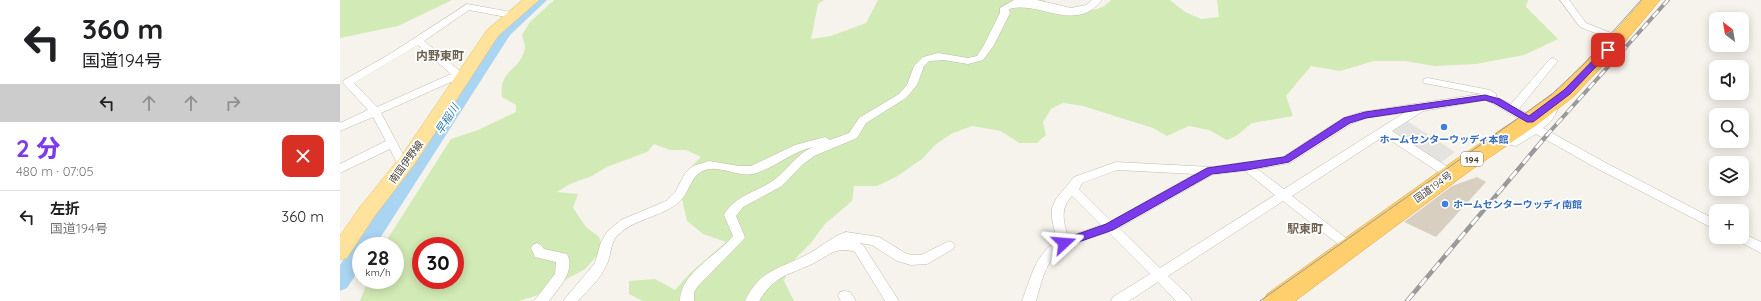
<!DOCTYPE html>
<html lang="ja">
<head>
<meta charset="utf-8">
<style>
  :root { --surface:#fff; --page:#f2f2f2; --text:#202124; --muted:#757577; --line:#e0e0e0; --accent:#7c3aed }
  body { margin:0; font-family:Quicksand,"Noto Sans JP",sans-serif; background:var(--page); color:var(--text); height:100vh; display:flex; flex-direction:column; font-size:15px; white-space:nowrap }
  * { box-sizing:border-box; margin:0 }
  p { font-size:13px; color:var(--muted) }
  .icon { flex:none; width:22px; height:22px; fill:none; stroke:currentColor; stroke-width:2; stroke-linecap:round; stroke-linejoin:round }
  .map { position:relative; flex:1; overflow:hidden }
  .sheet { display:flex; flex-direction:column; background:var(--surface); width:340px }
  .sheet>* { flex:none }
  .guide { background:#fff; color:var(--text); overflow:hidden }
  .needle { width:26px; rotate:329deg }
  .tools { position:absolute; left:1369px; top:12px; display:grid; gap:8px }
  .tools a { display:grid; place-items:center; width:40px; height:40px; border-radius:8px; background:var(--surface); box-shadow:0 2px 10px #0003; font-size:20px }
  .speed { position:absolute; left:12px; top:237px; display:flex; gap:8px; font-size:20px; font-weight:700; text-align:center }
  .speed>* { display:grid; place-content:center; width:52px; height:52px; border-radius:50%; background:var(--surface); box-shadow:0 2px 10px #0003; line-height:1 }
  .speed small { font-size:10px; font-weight:400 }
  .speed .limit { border:6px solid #d22; background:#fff; color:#111 }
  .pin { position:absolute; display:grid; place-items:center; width:34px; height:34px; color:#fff; margin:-17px; border-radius:8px; box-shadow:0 2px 6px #0006 }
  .me { position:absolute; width:44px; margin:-22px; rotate:71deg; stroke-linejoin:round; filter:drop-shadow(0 0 3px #0008) }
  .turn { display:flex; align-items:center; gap:14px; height:84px; padding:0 16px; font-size:18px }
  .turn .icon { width:52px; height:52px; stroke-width:2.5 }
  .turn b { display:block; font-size:28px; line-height:34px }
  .lanes { display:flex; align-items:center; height:38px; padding:0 16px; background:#0003; justify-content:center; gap:20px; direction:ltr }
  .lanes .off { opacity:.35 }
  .round { display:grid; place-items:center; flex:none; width:42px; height:42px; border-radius:8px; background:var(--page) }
  .headline { display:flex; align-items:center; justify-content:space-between; height:68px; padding:0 16px }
  h1 { font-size:24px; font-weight:800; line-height:30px; color:var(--accent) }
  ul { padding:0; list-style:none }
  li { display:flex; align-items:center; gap:12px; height:52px; padding:0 16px; border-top:1px solid var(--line) }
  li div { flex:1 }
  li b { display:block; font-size:15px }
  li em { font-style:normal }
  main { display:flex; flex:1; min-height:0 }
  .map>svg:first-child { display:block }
</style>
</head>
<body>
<main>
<section class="sheet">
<div class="guide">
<div class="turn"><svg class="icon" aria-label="left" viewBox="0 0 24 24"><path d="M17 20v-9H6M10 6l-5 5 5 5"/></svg><div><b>360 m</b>国道194号</div></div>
<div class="lanes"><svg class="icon" aria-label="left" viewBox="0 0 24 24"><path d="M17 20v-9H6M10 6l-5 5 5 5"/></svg><svg class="icon off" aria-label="ahead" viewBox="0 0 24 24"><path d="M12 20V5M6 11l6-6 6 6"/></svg><svg class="icon off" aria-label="ahead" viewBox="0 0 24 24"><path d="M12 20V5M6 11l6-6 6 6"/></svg><svg class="icon off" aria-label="right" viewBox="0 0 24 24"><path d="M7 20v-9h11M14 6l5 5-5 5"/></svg></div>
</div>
<div class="headline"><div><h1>2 分</h1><p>480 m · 07:05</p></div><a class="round" style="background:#d93025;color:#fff"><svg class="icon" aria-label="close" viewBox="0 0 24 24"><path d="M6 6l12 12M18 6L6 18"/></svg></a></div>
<ul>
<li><svg class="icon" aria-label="left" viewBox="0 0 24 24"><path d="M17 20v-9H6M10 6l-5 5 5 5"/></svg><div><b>左折</b><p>国道194号</p></div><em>360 m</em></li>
</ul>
</section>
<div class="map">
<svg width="1421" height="301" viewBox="0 0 1421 301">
  <rect width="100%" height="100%" fill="#f6f3ec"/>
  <!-- green -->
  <path fill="#d2eab5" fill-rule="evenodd" d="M0,0h112l-54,26 -58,12z
    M214,0h270l-6,4 -7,35 20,-3 35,-13 12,-23h166c11,15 55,16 67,0h59l15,12 16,7 18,-2 -2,-17h311l-2,7 32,32 -34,16 -48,9 -42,2 -29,-5h-31l-34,10 -29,-5 -25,30 7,20 -41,7 -16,13 -9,4 -18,-10 -20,-4 -22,10 -14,-8 -70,-22 -20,-3 -12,6 -8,13 3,13 -9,8h-18l-18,-12 -29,-5 -21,8 -16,11 -13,14 -26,18 -19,9h-23l-2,15 -27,23 -15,20 -20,20 -6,17 10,20h-151l-14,-7v-13l26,-2 20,11 15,-17 36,-31 -23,-8 -16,-13 -7,-30 6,-19 15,-15 -15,-7h-16l-16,-6 -7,8 -40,15 -15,9 -22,8 -13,8 21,2 -5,14 13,19 13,10 4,12 -18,20 -47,26 -19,6h-159l8,-21h27v-34h-12l68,-107 27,-9 38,-18v-7l-14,-8c-4,-28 19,-26 23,-49 0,-4 -2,-9 -3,-13l8,-13zM81,246h34v34h-34z"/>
  <!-- parking -->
  <path fill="#e5e3e0" d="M1067,121l48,31 -16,12 -48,-33z"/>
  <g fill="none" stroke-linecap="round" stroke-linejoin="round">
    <!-- river -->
    <path fill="#a9d4f2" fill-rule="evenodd" d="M189,0h18l-37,35 -135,211h-14v21l-14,21 -7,3v-26l159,-236z"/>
  </g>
  <!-- building -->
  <path fill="#d8cfc1" d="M1137,177l9,5 -50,55 -32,-15 48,-36z"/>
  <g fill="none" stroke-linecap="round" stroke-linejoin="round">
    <defs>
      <path id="street" d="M674,0h23l34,8 15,-3 6,-5h10c-27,34 -63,0 -93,9l1,4 -16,32 -11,15 -15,4 -24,-4 -15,1 -5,5 -7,19 -11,13 -40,25 -9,15 -43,18 -12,9 -20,21 -39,21 -7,9 9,21 -2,3 -45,46 -4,6v9h-14c1,-29 36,-44 53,-65l-9,-21c11,-20 33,-23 50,-35 14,-10 22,-26 39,-33 -22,5 -38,21 -60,27 -16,3 -33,-9 -48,-4 -15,5 -15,23 -26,32 -18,16 -46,16 -63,35 -6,8 -5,20 -10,29 -6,13 -18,24 -28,35h-15l32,-38 6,-21 6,-10 14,-12 45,-19 10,-10 9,-18 8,-7 16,-5 30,5h12l44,-21 30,-8 5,3 19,-7 10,-15 40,-24 8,-9 7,-19 9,-9 15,-4 30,5 9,-2 7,-11 16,-32v-5z
        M1220,0h9l17,23 35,14 2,2 -2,2h-6l-35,-14z
        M127,4l44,8 5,3 -5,3 -42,-8 -45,31 36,30 8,1 1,2 -1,2 -8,2 -79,35 23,43 8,1 2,3 -2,3h-15l-7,-14 -50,24v-9l46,-23 -13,-24 -33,14v-8l28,-13 -24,-26 -1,-2 1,-2 46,-26zM78,45l33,29 -74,33 -23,-24z
        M1213,58l5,3 -2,2 -37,46 15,8 1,3 -1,3c-10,2 -37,-19 -49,-23l-62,11 -31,20 62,40 2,3 -2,3h-8l-62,-41 -92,60 63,49 2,3 -2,3 -4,2 -4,-2 -64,-50 -115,75 22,21 2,4h-16l-18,-19 -29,19h-18l2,-4 37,-23 -42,-42c-16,6 -48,13 -57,28 -8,12 -11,28 -15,41h-14c9,-23 13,-47 35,-60l-5,-22v-11l4,-9 18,-22 42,-15 95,5 72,-10 60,-39 18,-6 120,-18 -57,-11 -1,-2 1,-2 4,-1 62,12 6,4v3l15,7 39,-45zM1064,113l-120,76 -27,-20 33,-6 61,-39 15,-6zM777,170l78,4 -84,47 -32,-32 3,-6zM905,171l30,24 -115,73 -41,-40 93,-53zM732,196l29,29 -33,12c-5,-16 -8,-29 4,-41z
        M1213,100l5,3c0,11 -6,18 -15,25l63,35 110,57v10l-118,-61 -62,-35 -20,12 -19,-4 -1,-3 1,-3 4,-1 13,3c13,-9 34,-17 34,-35z
        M506,232l33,5 26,16 6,2h10l28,-14 4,2 2,3 -2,3 -26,15 -16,1 -14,-4 -25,-16 -13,-2 4,2 36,56h-14l-30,-49c-18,-6 -26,3 -41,11 -25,12 -39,12 -55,38h-14c16,-32 32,-31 61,-46 14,-7 25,-18 40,-23z
        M1402,233l19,9v11l-25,-13 -2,-3h8z
        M197,243l4,2 3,4 23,5c9,17 -9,35 -18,47h-15l21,-27 1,-12 -21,-5 -4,-9 2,-3z
        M505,291l5,1 6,9h-15l-3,-5 2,-4z"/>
      <path id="primary" d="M183,0h16l-41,36 -84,129 -40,52 -27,41 -7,2v-24l20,-29 42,-52 85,-125z"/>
      <path id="highway" d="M1303,0h17l-36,43 -50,53 -37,29 -66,45 -176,131h-32l4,-7 188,-134 68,-45 37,-27 52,-53z"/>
    </defs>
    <!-- street casing -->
    <use href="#street" stroke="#c2bbae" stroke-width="1"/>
    <!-- primary casing -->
    <use href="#primary" stroke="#e6c16a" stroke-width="1"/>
    <!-- highway casing -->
    <use href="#highway" stroke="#e0a43c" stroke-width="1"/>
    <!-- street -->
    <use href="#street" fill="#fff" fill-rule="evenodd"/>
    <!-- primary -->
    <use href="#primary" fill="#ffe39c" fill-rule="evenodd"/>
    <!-- highway -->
    <use href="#highway" fill="#ffcf6e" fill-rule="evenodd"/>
    <!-- tram -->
    <path stroke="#9a9a9a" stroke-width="1" d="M920,301l291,-206 33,-31 57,-64"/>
    <defs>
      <path id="rail-far1" d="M1206,136l122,-136"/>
      <path id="rail" d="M1067,301l140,-166"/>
    </defs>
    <!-- rail-far1 casing -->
    <use href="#rail-far1" stroke="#9a9a9a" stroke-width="4"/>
    <!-- rail casing -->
    <use href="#rail" stroke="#9a9a9a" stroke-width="4.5"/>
    <!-- rail-far1 -->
    <use href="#rail-far1" stroke="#fff" stroke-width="2.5" stroke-dasharray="8" stroke-linecap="butt"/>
    <!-- rail -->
    <use href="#rail" stroke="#fff" stroke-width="3" stroke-dasharray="10" stroke-linecap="butt"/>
  </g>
  <!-- route -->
  <path fill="#7c3aed" stroke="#51269a" d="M1268,47l3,1v3l-41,43 -37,28h-6l-33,-19 -9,-3 -119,18 -16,5 -61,39 -42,8 -35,4 -99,56 -49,17 -3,-1 -2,-3 2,-3 45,-16 101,-56 77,-11 60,-39 21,-6 120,-17 15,4 29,17 35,-26 41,-42z"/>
  <!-- markers -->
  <g fill="#3f7fe0" stroke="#fff" stroke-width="1.5">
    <circle cx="1104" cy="127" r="4"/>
    <circle cx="1105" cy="204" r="4"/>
  </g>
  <g text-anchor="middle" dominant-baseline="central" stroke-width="3.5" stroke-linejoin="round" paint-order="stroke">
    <!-- shield labels -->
    <rect fill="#fff" stroke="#817c74" stroke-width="1" x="1121" y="152" width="22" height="14" rx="3"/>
    <g font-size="9" font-weight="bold" fill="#4b4439">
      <text x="1132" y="159">194</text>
    </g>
    <!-- shop labels -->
    <g font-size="10" font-weight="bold" fill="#366cbe" stroke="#fff">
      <text x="1104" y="139">ホームセンターウッディ本館</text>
      <text x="1113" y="204" text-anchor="start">ホームセンターウッディ南館</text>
    </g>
    <!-- street labels -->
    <g font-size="10" fill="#4b4439" stroke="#fff">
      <text transform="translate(66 162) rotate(-54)">南国伊野線</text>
      <text transform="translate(1093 187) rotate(-36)">国道194号</text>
    </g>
    <!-- water labels -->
    <g font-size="11" font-style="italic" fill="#2e7ab2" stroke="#fff">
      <text transform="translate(107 119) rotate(-57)">早稲川</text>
    </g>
    <!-- quarter labels -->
    <g font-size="12" font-weight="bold" fill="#6e6250" stroke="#fff">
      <text x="100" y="55">内野東町</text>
      <text x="965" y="228">駅東町</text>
    </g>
  </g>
</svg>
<div class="tools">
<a><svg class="needle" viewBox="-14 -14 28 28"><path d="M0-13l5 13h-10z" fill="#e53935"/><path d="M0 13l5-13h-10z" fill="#757577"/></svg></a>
<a><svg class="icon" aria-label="sound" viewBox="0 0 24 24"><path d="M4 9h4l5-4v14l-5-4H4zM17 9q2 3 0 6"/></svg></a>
<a><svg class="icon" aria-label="search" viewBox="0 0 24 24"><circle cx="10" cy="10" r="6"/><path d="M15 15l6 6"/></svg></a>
<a><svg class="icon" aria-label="layers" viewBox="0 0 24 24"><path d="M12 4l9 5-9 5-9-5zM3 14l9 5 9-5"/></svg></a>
<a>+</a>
</div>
<div class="speed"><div>28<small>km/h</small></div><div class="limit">30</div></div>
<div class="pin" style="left:1268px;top:50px;background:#d93025"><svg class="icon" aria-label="arrive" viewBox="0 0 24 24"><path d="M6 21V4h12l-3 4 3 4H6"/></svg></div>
<svg class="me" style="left:724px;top:243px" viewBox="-20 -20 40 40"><path d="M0-17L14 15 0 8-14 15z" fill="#7c3aed" stroke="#fff" stroke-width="4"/></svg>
</div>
</main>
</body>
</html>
